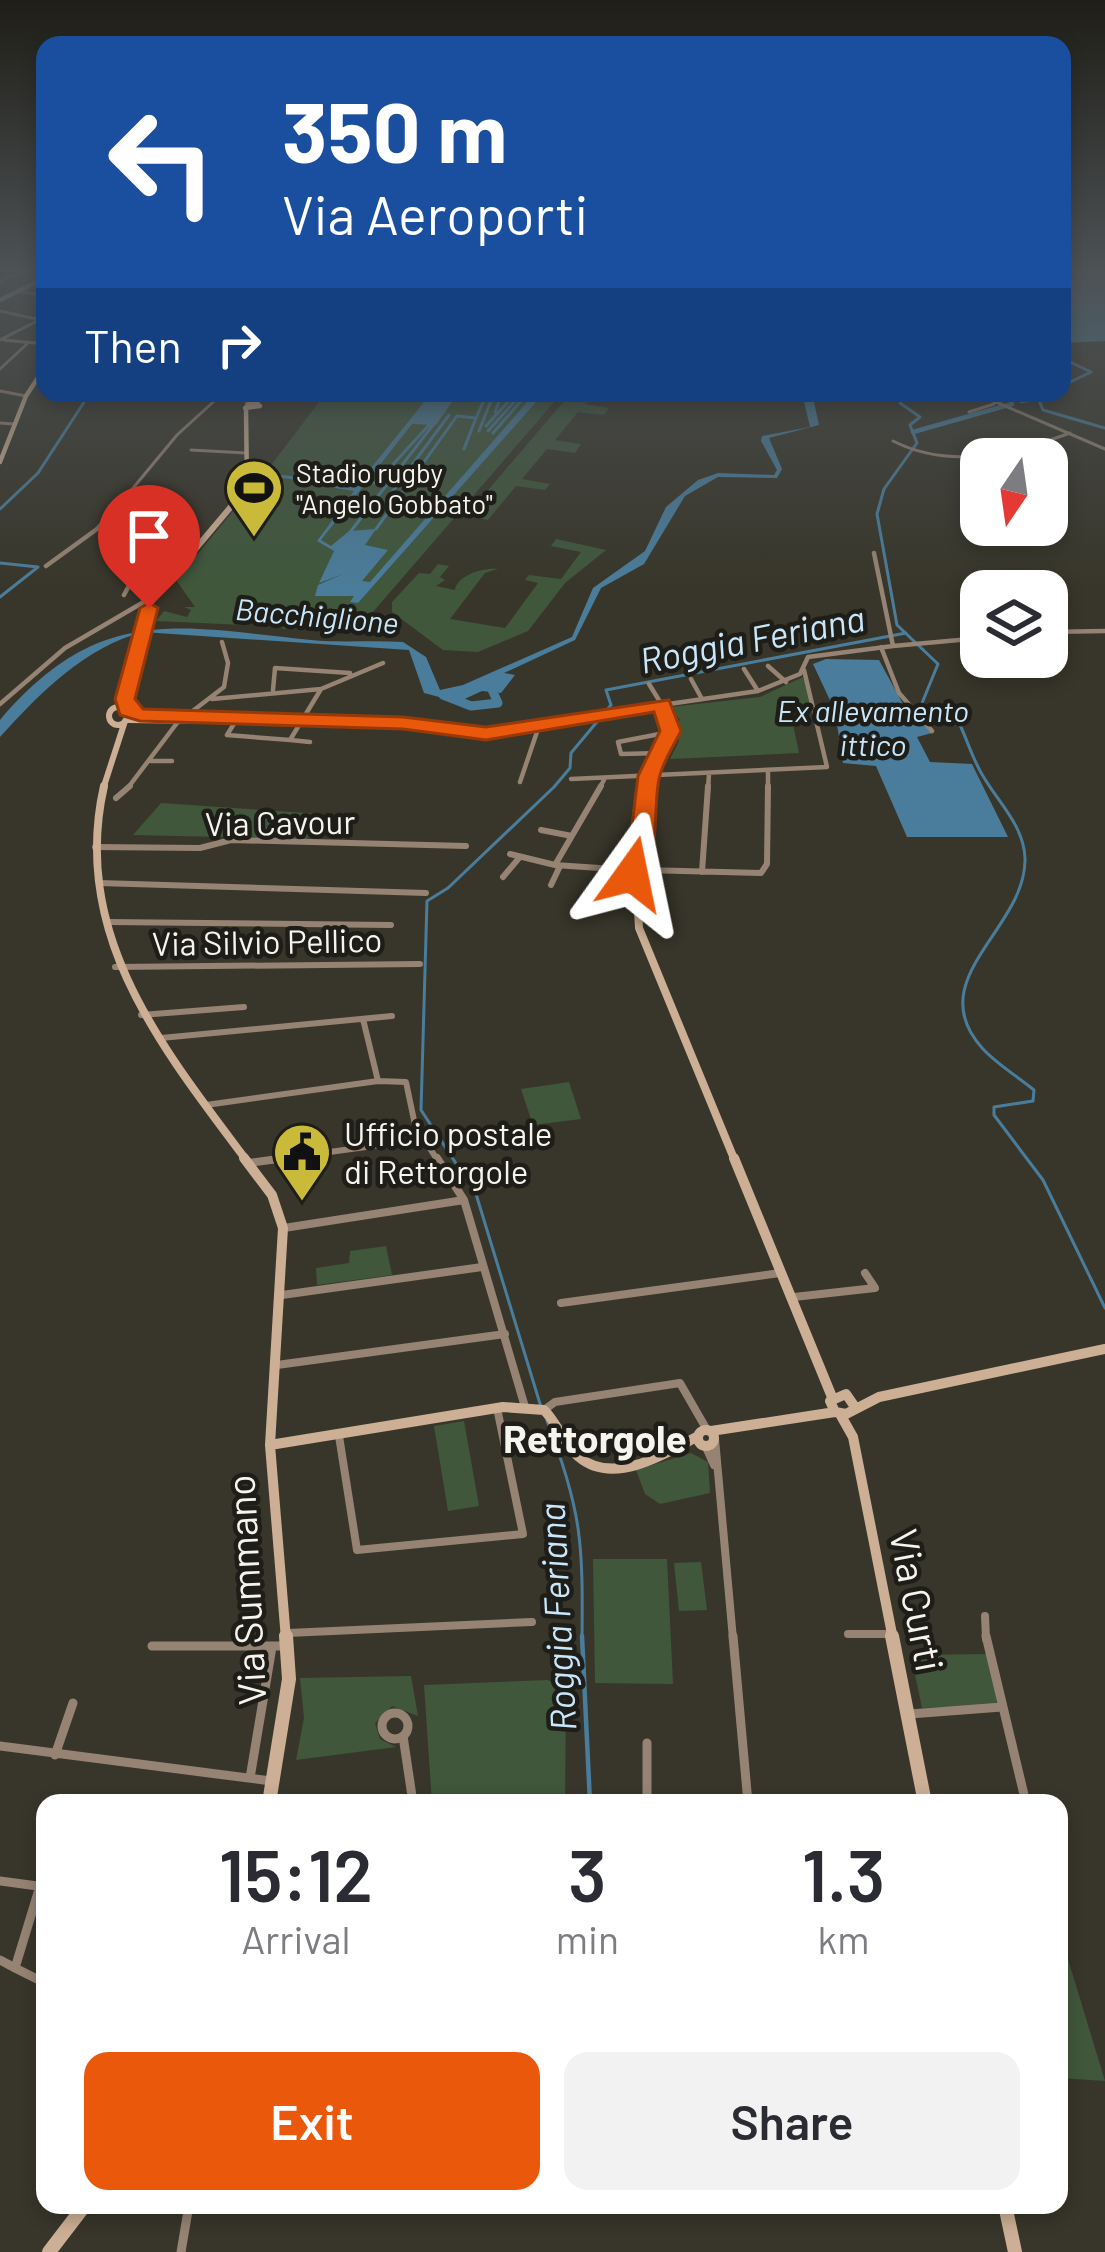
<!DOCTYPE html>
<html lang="en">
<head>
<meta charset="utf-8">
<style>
  :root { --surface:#fff; --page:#f2f2f3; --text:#2b2b33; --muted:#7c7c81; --accent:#ea580c }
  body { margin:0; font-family:Barlow,sans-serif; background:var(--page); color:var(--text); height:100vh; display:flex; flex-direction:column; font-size:45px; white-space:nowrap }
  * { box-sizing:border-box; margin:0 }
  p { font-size:39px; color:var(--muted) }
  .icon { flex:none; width:66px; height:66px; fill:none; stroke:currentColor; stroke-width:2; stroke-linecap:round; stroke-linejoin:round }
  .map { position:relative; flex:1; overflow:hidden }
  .panel { position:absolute; left:36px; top:1794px; width:1032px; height:420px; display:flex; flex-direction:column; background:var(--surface); border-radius:24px; box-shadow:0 6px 18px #0003 }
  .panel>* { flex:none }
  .hud { position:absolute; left:36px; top:36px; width:1035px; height:366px; border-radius:24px; box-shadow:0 6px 18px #0003; background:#1a4fa0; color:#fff; overflow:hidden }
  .needle { width:78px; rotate:193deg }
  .tools { position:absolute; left:960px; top:438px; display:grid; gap:24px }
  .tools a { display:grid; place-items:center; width:108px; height:108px; border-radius:24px; background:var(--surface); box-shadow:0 6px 18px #0003; font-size:60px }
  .pin { position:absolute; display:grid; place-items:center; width:102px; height:102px; color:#fff; margin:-123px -51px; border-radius:50% 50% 50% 0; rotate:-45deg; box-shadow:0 0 12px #0007 }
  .pin .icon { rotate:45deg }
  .me { position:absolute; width:132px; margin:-66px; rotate:12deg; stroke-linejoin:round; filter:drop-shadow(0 0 9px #0008) }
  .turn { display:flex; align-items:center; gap:42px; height:252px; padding:0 48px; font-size:54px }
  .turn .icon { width:156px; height:156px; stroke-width:2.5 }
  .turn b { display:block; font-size:84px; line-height:102px }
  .then { display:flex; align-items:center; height:114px; padding:0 48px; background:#0003; gap:24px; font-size:45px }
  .eta { display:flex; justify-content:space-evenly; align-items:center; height:204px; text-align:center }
  .eta b { font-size:72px; font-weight:600; line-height:84px }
  .primary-button { display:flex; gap:24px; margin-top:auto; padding:24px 48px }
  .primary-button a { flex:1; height:138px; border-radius:24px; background:var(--accent); color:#fff; font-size:48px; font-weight:600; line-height:138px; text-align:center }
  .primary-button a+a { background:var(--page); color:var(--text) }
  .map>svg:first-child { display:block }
</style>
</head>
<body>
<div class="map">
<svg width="1105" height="2252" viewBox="0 0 1105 2252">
  <rect width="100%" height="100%" fill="#38362a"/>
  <!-- green -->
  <path fill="#40573c" d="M326,393h236l-202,234 -78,2 5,-11 -42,3 -1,4 -88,-4 8,-10 23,6 4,-7 -7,-3h11l-19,-27 59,-71h17l-12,-3z
    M571,393h22l-8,11 24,4 -5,7 -26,-3 -23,28 26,4 -6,9 -28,-4 -25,30 28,5 -5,6 -29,-4 -28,34 -22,-4z
    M556,539l50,11 -41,33 -37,48 -50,21 -35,-2 -51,-38v-10l27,-29 11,1 8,-10 11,2 -9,11 5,3 -9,6 19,4c1,-13 26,-23 43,-21l-13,4 -35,46 55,9 33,-45 -13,-3 4,-5 32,4 20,-27 -30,-6z
    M803,677l11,28h-25l10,48 -129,6 9,-18 -4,-18 5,-3 -10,-13 90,-10z
    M161,803l159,11 -13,25 -174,-4z
    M569,1082l12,37 -48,6 -12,-36z
    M386,1246l6,29 -75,10 -1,-17 33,-5 1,-12z
    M464,1421l15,85 -31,5 -14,-85z
    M691,1453l17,9 2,31 -50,11 -15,-10 -9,-24z
    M593,1559h74l6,125 -78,-1z
    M701,1562l6,48 -28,1 -5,-48z
    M990,1654l10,51 -78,3 -11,-53z
    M411,1676l7,40 -26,-10 -17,17 5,16 16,8 -100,13 8,-42 -4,-40z
    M548,1680l18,9 -1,114h-133l-8,-118z
    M1059,1946h5l41,135 -46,-3z"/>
  <!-- water -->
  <path fill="#4a7d9b" d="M1062,272h43v69l-43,2v-18l8,-8z
    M451,393l-3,5 6,1 -18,26 -24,-1 -91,116 10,6 18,-15 27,-2 -11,16 23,5 -26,31 8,1 165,-189h9l-186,210 -8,-1 4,-6h-39l3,-11 25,-11 -24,9 15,-32 -17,-10 37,-50 -38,-6 4,-5 38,4 71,-88z
    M802,393h10l7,32 -50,13 13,31 -5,9 -59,-1 -33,19 -41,68 -43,24 -26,52 -71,33 11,2 -14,18 -19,-2 -24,11 -34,-9 -15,-43 -266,-18c-58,15 -104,62 -143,105v-17c99,-116 176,-94 311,-80 30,3 61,0 92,2l23,15 14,33 23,-5 109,-48 21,-49 52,-37 21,-44 32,-27 20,-7 56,2 3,-5 -16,-29 1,-5 48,-9z
    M826,659l53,1 24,44 29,29 -15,4 13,25 42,2 36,73h-101l-31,-71 -33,-3 -8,-52 -22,-47z"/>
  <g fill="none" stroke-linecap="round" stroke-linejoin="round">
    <!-- stream-far1 -->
    <path stroke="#4a7d9b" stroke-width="3" d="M1062,358l29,14 -29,14
      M1048,393l-10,5 5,12 62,18
      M900,403l20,14 -10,8 7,18 -33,46 -7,25 20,111 41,39 -18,44 7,9 33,8c8,17 13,35 23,51 15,26 41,50 42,82 2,71 -106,121 -42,191 15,16 34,27 51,41l-1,11 -39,6v8l49,65 62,128
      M495,412l6,-15
      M486,426l30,-33
      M479,431l14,-35
      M488,431l34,-38
      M493,433l35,-40
      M464,449l12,-31
      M271,475l38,5
      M366,482l10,1 53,-58
      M257,489l15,-15
      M389,496l60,-81
      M0,509l38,-36 52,-80
      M376,529l81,-113 19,2 11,-25
      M351,531l82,-106
      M0,563l38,4 -38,30
      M541,1407l-65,-213 -55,-84 6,-209 21,-13 106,-101 16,-19 1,-15 40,-48 -5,-15 300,-57
      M547,1421c35,90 36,123 35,218"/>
    <!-- stream -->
    <path stroke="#4a7d9b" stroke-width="4.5" d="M582,1636l8,167"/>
    <!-- canal -->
    <path stroke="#4a7d9b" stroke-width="4.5" d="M1022,401l16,-3
      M913,432l99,-28"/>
    <!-- river -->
    <path stroke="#4a7d9b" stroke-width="9" d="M443,695l28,11 27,-3 -9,-20"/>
    <!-- street-far4 -->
    <path stroke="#968373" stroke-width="3" d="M39,272l6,1
      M0,282l20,-10
      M18,291l27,5
      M0,311l36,8
      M0,340l45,-23
      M4,340l41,4
      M0,369l28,-26
      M0,391l26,5
      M244,393l3,11
      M975,393l130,56
      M996,402l14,-3 -6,-4
      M969,412l25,-8
      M0,423l14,1
      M893,441c57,29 120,13 177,-8
      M191,450l55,3
      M124,499l53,-64 46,-42"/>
    <!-- street-far3 -->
    <path stroke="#968373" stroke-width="4.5" d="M874,553l19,93 88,-8
      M46,566l51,-37 30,-33
      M124,595l8,-15 35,4
      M1047,632l58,-1
      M881,647l18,46 33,38
      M768,666l18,16
      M744,669l14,22
      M691,679l11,20
      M649,684l13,21 96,-14 42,-17 8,-17 85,-11
      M273,690l2,-22 75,5
      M212,699l109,-10
      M0,704l65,-56 89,-52
      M235,722l-8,13 63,5 31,-51 62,-26
      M290,740l20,2
      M660,753l-39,1 -3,-12 52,-10
      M151,761h21
      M571,779l256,-12 -23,-97
      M520,782l20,-59
      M127,789l50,-66 47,-36 4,-24 -6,-21
      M599,789l5,-9
      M708,789l1,-15
      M768,789v-18"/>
    <!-- street-far2 -->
    <path stroke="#968373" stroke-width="6" d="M116,798l14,-12
      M541,830l31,6
      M95,847l105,1 31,-8 235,6
      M510,854l45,11 74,5
      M555,865l46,-79
      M643,870l118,3 6,-9 1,-78
      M702,872l6,-86
      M503,877l16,-19
      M99,883l327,10
      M551,885l9,-19
      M600,900l4,-30
      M108,922l283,3
      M115,967l305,-3
      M141,1015l103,-8
      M363,1019l15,62 28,1 9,43 23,36
      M161,1038l231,-22
      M206,1105l172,-24
      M264,1161l160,-22"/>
    <!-- street-far1 -->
    <path stroke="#968373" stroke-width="8" d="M437,1158l27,42 61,207
      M249,1163l37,-5
      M284,1228l180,-28
      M282,1295l200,-28
      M794,1297l81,-9 -10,-15
      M561,1303l219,-30
      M277,1365l228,-31
      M544,1410l11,-8 125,-19 27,47
      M339,1436l18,114 166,-16 -26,-126
      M715,1439l18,200
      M705,1445l9,20
      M985,1616l1,23
      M288,1633l244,-11
      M848,1634h40"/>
    <!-- street -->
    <path stroke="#968373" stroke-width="9" d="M733,1636l15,167
      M986,1636l40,167
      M152,1646h133
      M382 1726a13 13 0 1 1 26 0a13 13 0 1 1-26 0Z
      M910,1714l92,-7
      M403,1736l10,67
      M647,1743v60
      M0,1746l271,35
      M55,1755l18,-52
      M250,1778l22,-131
      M0,1881l45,6
      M40,1886l-25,82 30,15
      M0,1960l15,8
      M181,2252l8,-47"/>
    <!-- secondary-far4 -->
    <path stroke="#ccaf95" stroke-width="4.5" d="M0,300l45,-22
      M249,404h9l2,2 -15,2z
      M0,462l26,-66 19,-29
      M237,499l10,-11 -1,-79"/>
    <!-- secondary-far3 -->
    <path stroke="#ccaf95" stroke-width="6" d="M109 716a9 9 0 1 1 18 0a9 9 0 1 1-18 0Z
      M127,710l22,-106 91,-108
      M128,720l275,3 83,11 176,-29 8,26 -23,58
      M103,789l22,-68"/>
    <!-- secondary-far2 -->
    <path stroke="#ccaf95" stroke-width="8" d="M104,786c-34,149 59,263 143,375
      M633,867l8,1 2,4 -11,2z
      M637,867l11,-81
      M636,875l3,53 96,233"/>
    <!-- secondary-far1 -->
    <path stroke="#ccaf95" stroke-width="10" d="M244,1158l28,37 11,33 -13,217 16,194
      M734,1158l98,239
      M855,1407l-9,-13 -16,7 5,11 11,2 33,-17 226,-48
      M840,1414l13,23 40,202
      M698 1438a8 8 0 1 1 16 0a8 8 0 1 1-16 0Z
      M711,1431l124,-19
      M270,1445l233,-38 41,3c14,14 20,35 35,47 34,29 87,-3 119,-21"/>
    <!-- secondary -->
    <path stroke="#ccaf95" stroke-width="14" d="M892,1636l33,167
      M269,1803l20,-124 -3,-43
      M1005,2205l10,47
      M49,2252l36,-47"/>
  </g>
  <!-- sky -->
  <linearGradient id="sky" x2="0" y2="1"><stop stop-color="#1f1e17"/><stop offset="0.46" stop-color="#4d5255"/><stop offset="1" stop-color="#4d5255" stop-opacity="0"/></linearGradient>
  <rect width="1105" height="588" fill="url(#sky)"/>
  <!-- route -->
  <path fill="#ea580c" stroke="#983908" stroke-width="3" d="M149,603l9,5 -23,91 8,10 260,8 83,10 183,-27 12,31c-7,14 -17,29 -21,44 -9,30 4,95 -28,106l-14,-12 10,-11 10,-82 22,-45 -6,-19 -168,28 -83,-11 -263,-8 -20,-6 -5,-16 25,-91z"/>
  <!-- icons -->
  <defs>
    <symbol id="stadium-pin" viewBox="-11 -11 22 30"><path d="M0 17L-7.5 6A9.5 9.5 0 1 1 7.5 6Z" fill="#caba39" stroke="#1e1d18"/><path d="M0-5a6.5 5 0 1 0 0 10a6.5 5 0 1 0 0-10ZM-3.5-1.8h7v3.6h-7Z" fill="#111"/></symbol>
    <symbol id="civic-pin" viewBox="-11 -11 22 30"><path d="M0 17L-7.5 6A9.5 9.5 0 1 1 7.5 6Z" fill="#caba39" stroke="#1e1d18"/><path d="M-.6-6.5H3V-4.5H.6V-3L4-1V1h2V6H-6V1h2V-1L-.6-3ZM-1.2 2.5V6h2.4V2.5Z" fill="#111"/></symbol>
  </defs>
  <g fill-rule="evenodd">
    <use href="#stadium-pin" x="221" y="455" width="66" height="90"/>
    <use href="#civic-pin" x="269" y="1119" width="66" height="90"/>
  </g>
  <g text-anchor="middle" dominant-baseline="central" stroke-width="9" stroke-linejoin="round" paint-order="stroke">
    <!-- far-poi labels -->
    <g font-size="27" fill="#f6f5ed" stroke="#1e1d18" text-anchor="start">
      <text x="296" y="472">Stadio rugby<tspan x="296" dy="31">"Angelo Gobbato"</tspan></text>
    </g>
    <!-- far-water labels -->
    <g font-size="30" font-style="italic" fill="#c9e7fa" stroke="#1e1d18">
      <text transform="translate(317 615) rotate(5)">Bacchiglione</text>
      <text x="873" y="710">Ex allevamento<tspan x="873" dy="34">ittico</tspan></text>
    </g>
    <!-- street labels -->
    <g font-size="33" fill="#f6f5ed" stroke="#1e1d18">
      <text transform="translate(280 822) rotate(-1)">Via Cavour</text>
      <text transform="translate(267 941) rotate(-1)">Via Silvio Pellico</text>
    </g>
    <!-- poi labels -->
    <g font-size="33" fill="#f6f5ed" stroke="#1e1d18" text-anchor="start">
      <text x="344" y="1133">Ufficio postale<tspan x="344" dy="38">di Rettorgole</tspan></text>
    </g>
    <!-- water labels -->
    <g font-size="36" font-style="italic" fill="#c9e7fa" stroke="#1e1d18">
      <text transform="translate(752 638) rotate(-11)">Roggia Feriana</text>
      <text transform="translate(556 1617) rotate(-93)">Roggia Feriana</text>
    </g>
    <!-- quarter labels -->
    <g font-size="39" font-weight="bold" fill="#f6f5ed" stroke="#1e1d18">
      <text x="595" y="1437">Rettorgole</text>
    </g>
    <!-- near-street labels -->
    <g font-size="39" fill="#f6f5ed" stroke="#1e1d18">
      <text transform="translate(245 1590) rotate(-93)">Via Summano</text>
      <text transform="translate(918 1600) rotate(79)">Via Curti</text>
    </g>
  </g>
</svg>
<div class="tools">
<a><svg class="needle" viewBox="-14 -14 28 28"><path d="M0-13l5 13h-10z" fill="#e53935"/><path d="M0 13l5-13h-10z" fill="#7c7c81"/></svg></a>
<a><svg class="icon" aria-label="layers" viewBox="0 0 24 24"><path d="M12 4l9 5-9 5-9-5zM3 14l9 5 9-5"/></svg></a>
</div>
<div class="pin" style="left:149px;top:608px;background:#d93025"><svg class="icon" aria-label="arrive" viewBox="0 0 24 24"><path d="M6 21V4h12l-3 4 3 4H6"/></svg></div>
<svg class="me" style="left:632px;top:874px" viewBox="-20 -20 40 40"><path d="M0-17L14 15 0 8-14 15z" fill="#ea580c" stroke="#fff" stroke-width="4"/></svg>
<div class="hud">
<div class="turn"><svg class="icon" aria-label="left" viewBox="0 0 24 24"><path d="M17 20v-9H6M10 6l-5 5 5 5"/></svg><div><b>350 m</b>Via Aeroporti</div></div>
<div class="then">Then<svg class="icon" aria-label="right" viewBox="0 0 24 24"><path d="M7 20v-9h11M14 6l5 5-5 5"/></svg></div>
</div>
<section class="panel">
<div class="eta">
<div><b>15:12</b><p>Arrival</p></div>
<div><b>3</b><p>min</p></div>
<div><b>1.3</b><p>km</p></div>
</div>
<div class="primary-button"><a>Exit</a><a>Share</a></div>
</section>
</div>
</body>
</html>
